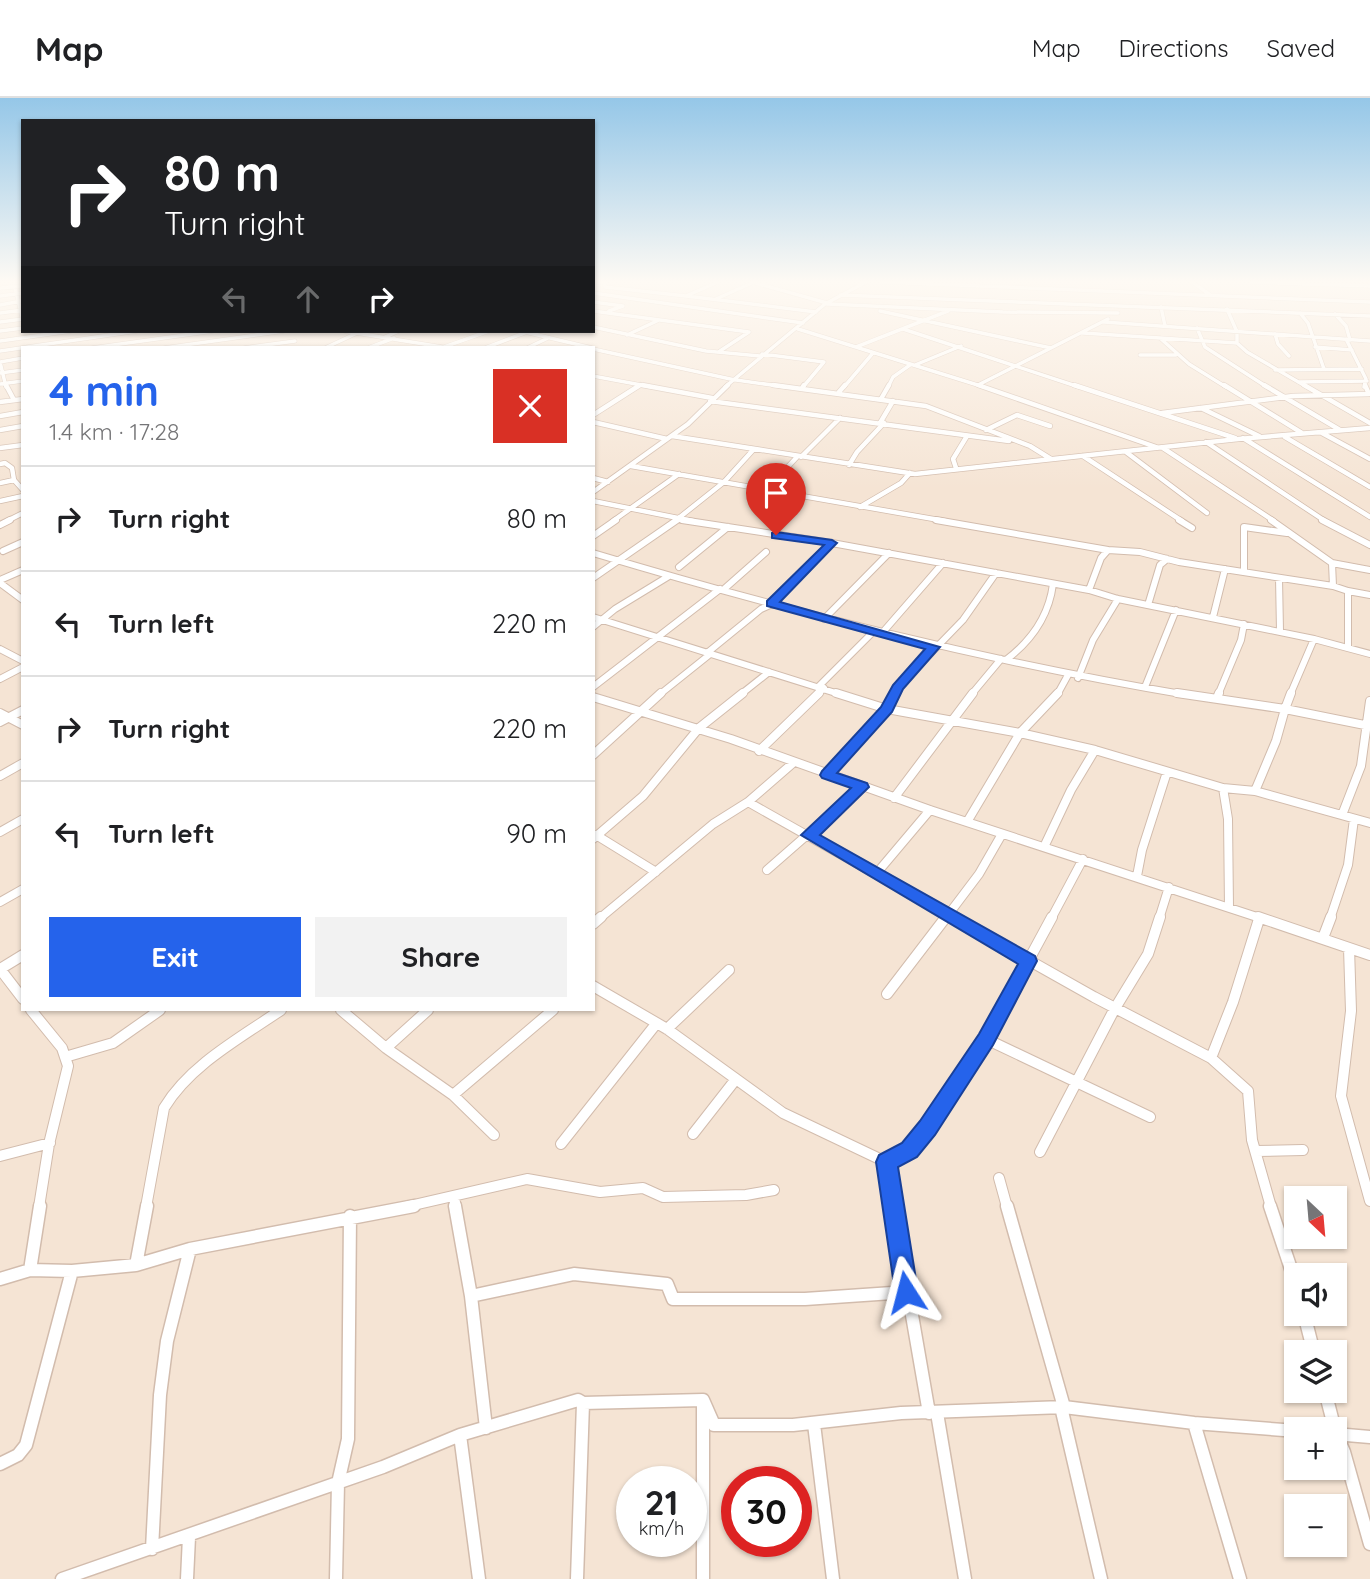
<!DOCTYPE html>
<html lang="en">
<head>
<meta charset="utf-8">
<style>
  :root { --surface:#fff; --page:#f2f2f2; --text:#202124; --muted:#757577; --line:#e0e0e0; --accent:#2563eb }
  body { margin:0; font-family:Quicksand,sans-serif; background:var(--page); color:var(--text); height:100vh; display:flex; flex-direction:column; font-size:26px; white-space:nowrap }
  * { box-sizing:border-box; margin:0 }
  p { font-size:23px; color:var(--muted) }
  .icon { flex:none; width:38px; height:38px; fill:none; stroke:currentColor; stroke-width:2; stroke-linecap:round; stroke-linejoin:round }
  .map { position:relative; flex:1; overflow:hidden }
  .side { position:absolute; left:21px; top:248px; width:574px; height:665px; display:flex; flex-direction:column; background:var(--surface); border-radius:0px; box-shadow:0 2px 5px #0004 }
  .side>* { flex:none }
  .banner { position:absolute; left:21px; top:21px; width:574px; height:214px; border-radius:0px; box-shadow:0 2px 5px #0004; background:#202124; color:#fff; overflow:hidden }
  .needle { width:46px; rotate:154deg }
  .buttons { position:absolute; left:1284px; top:1088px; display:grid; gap:14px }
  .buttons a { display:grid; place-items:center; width:63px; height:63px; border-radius:0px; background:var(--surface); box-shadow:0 2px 5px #0004; font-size:35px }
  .speed { position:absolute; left:616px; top:1368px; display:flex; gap:14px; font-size:35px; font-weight:700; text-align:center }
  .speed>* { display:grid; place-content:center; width:91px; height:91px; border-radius:50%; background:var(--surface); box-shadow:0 2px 5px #0004; line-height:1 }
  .speed small { font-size:18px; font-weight:400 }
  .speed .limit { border:10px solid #d22; background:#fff; color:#111 }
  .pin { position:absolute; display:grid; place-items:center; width:60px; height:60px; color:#fff; margin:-72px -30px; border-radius:50% 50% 50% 0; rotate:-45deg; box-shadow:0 0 7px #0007 }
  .pin .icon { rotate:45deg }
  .me { position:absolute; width:77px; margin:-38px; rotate:351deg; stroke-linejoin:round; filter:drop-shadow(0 0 5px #0008) }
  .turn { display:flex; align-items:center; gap:24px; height:147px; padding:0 28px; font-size:32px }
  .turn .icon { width:91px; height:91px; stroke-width:2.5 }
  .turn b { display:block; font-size:49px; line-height:60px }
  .lanes { display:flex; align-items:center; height:66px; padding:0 28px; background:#0003; justify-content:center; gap:35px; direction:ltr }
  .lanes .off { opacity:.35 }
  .round { display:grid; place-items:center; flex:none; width:74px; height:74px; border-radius:0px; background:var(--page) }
  .headline { display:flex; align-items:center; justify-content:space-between; height:119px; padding:0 28px }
  h1 { font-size:42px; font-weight:700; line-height:52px; color:var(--accent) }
  .button { display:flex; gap:14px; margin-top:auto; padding:14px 28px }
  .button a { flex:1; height:80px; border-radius:0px; background:var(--accent); color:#fff; font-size:28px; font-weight:700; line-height:80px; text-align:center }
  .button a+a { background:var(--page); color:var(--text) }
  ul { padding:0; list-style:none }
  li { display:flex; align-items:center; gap:21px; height:105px; padding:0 28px; border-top:2px solid var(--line) }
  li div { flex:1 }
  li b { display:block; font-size:26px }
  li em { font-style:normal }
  header { display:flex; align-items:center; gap:42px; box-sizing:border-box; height:98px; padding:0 35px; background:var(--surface); border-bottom:2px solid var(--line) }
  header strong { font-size:33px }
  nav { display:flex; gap:38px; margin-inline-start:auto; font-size:24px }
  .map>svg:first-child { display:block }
</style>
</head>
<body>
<header>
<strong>Map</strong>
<nav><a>Map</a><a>Directions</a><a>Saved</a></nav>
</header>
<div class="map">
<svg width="1370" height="1481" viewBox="0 0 1370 1481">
  <rect width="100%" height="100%" fill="#fdf3e6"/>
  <!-- residential -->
  <path fill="#f5e4d4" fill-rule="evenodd" d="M0,184h23v49h570v-49h777v1297h-1370zM23,250h570v662h-570zM1297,1101h38v38h-38zM1297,1178h38v38h-38zM1297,1255h38v38h-38zM1297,1332h38v38h-38zM632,1384h59v60h-59zM737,1384h59v60h-59zM1297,1409h38v38h-38z"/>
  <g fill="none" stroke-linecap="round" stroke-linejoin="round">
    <defs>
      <path id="minor-far5" d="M596,184l9,1v4l81,9
        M718,184l-32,14 130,16
        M752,184l75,21
        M882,184l488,20
        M1192,184l17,12
        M1250,184l120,4
        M15,189l8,34
        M0,190l23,-2
        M593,195l210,30
        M840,197l530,21
        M0,198l23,-3
        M716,201l38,-17
        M593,204l30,4 -14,5
        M827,206l176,8 115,1
        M0,207l21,-4
        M1161,209l4,19
        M1227,211l10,23v11l10,9 60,35
        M593,213l156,21
        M880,213l171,37
        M0,215l23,-3
        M1300,215l8,10 16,46
        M1335,216l11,12 4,14
        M0,224l23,-3
        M1104,224l266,19
        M593,229l113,24 54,5
        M1197,230l8,19 62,40
        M798,231l186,58
        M903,231l176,58
        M0,233l23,-3
        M344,233l104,17
        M521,233l71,17
        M1083,235l154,10
        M1275,236l3,10 11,12
        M627,237l32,-15
        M385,239l14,-6
        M1160,240l29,26 37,23
        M1346,241l20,40 -2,8
        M0,243l71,-10
        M444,249l45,-16
        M856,249l92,-36
        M1315,249l37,3
        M92,250l121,-17
        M164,250l120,-17
        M244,250l51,-7
        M325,250l32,-15
        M368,250l26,-10
        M485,250l42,-16
        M527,250l21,-10
        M593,251l142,31
        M0,253l137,-20
        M720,253l29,-19
        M762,256l62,8 -21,25
        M1140,257h36
        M0,264l6,25
        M0,264l23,-4
        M915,267l46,-19
        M1275,272l87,-1
        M0,275l23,-3
        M593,278l59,11
        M736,282l50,7
        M1298,284l69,-1
        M0,286l23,-3
        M980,286l128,-65
        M637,289l3,-2
        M725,289l100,-83 41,-22
        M844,289l29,-34
        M888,289l5,-10 17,-12"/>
      <path id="minor-far4" d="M6,287l8,15
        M642,287l70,13
        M773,287l153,21 104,40 21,13
        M978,287l178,62
        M1074,287l161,53
        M1224,287l78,48
        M1264,287l76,45
        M1304,287l66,38
        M802,290l2,-3
        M839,294l6,-7
        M881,301l8,-14
        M710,303l299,40
        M0,304l23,-3
        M1201,310l58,28
        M1162,315l131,-17 76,-2 -4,-9
        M593,317l47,-30
        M0,318l23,-4
        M593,324l74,17
        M880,325l13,-22
        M0,332l23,-4
        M986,332l31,-15 33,11
        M1322,335l48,26
        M672,338l243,38 323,-35 132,-11
        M1285,339l85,50
        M1243,340l127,79
        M1206,344l119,79
        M0,350l23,-3
        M1163,350l111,73
        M1126,354l81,61
        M1083,358l99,65
        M801,359l39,-39
        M0,366l5,-1 7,5 2,12 9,10
        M849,367l8,-13 27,-29
        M631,368l314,55
        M956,370l-3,-9 14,-23
        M593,380l15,4
        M0,385l14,-3
        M766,392l31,-33
        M593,394l95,-68 40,-39
        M0,403l23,-5
        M593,403l100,20
        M860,409l41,-24 9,-10
        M7,423l16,-8
        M613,423l66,-47
        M675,423l49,-39 30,-33"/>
      <path id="minor-far3" d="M682,422l150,23 257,47 29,9 196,40 -24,56
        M936,422l172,30
        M1179,422l13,8
        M1271,422l61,43
        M1322,422l48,25
        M0,427l10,-5
        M593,438l23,-16
        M3,453l20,-9
        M593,455c196,59 392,108 594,142
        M679,469l49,-40
        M1244,474v-45l43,6
        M593,480l84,-58
        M1279,480l1,53
        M0,482l23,-10
        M0,485l23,17
        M1333,488l-1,-23 38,7
        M723,492l43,-38
        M1089,492l12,-32 7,-8 32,2 39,10 154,24 15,5v57
        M1348,493l22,4
        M1148,507l12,-40 7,-6
        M593,519l249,78
        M1213,519l12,-48
        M824,521l65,-66
        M593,529l22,-18 54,-33
        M883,534l60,-69
        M1314,541l56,15
        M0,551l23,12
        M707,555l54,-44 11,-5 60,-61
        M1006,562c25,-19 43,-45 47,-76
        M1078,580l15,-38 25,-41
        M0,581l23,-12
        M819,588l54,-54
        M593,589l127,-98
        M1145,589l31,-77
        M659,597l50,-40
        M740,597l29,-23
        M817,597l7,-7
        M894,597l3,-7 66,-68 33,-47
        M971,597l30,-36
        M1057,597l11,-20
        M1218,597l23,-55 3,-16"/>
      <path id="minor-far2" d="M836,595l51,16 133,24 75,17 128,38 32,3 115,32
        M1177,595l108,16 6,-16
        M593,599l138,42 199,71 333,109
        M1217,600l2,-5
        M0,615l23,12
        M0,624l23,-12
        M759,653l60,-58
        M593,657l68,-62
        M793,665l-45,39 207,117
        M828,677l59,-66 8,-16
        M0,678l23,-13
        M1223,690l5,31 1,88
        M1255,693l21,-50 9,-32 85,17
        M894,700l79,-105
        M1342,717l19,-49 9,-65
        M967,724l53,-89 38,-40
        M0,734l23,-13
        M596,737l60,37
        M593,741l50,-43 56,-68 44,-35
        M1044,749l27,-57 24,-40
        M767,772l95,-83
        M876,776l54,-64
        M1137,778l5,-26 25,-78
        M0,804l23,-13
        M599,821l114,-95 35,-22
        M945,821l34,-45 23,-40
        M1051,821l32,-60
        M1159,821l10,-32
        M1330,821l18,-54 6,-46"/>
      <path id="minor-far1" d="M952,819l142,80 117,61
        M1258,819l112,38
        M1259,821l-26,83 -22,56 37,33 4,49 19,67
        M593,826l8,-7
        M1323,840l8,-21
        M1349,850l2,63 -10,85 29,105
        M0,871l23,30
        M0,871l23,-14
        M593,888l74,43 116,84 103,49 23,-12 19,-22 58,-89 66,-122
        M887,896l59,-77
        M31,912l31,38 6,18 -19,78 -10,63
        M341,912l45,38 67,47 100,-85
        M667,931l62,-59
        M986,941l164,78
        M386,950l42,-38
        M65,959l48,-14 47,-33
        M453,997l41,40
        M693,1036l43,-55
        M561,1046l95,-120
        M1256,1053l47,-1
        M1040,1054l74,-142 34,-56 12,-37
        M0,1058l50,-13
        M886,1064l8,45
        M999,1080l8,29
        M454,1100l2,9
        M146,1109l18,-99c26,-43 76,-70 117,-98
        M405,1109l122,-28 73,13 43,-4 20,9 83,-2 28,-5"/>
      <path id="minor" d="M455,1108l16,90
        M893,1108l36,207
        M1007,1108l57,201
        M1270,1108l27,81
        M136,1167l11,-59
        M30,1172l10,-64
        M0,1181l30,-9 42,1 64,-6 54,-16 224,-43
        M1304,1216l10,39
        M1325,1293l10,39
        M703,1305v176
        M1061,1309l40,172
        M937,1315l28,166
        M1194,1325l46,156
        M814,1326l19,155
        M486,1330l-15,-132 103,-22 93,10 6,15h132l102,-7
        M1335,1333l9,21 26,92
        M1335,1336l35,3
        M460,1337l19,144
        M0,1366l18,-9 8,-10 46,-174
        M152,1451l8,-154 7,-54 23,-92
        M62,1481l321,-112 77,-32 118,-35 5,3 120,-3 11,25h79l108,-12 163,-6 130,16 103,8
        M187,1481l2,-42
        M336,1481l2,-96 10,-44 2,-223
        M577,1481l6,-176"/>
    </defs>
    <!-- minor-far5 casing -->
    <use href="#minor-far5" stroke="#d2bcad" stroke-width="4.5"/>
    <!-- minor-far4 casing -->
    <use href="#minor-far4" stroke="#d2bcad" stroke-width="6"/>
    <!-- minor-far3 casing -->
    <use href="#minor-far3" stroke="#d2bcad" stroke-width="8"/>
    <!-- minor-far2 casing -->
    <use href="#minor-far2" stroke="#d2bcad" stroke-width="10"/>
    <!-- minor-far1 casing -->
    <use href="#minor-far1" stroke="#d2bcad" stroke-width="12"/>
    <!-- minor casing -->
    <use href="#minor" stroke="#d2bcad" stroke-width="15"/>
    <!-- minor-far5 -->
    <use href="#minor-far5" stroke="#fff" stroke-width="3.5"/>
    <!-- minor-far4 -->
    <use href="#minor-far4" stroke="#fff" stroke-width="4.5"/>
    <!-- minor-far3 -->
    <use href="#minor-far3" stroke="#fff" stroke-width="6"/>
    <!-- minor-far2 -->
    <use href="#minor-far2" stroke="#fff" stroke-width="8"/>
    <!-- minor-far1 -->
    <use href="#minor-far1" stroke="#fff" stroke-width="10"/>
    <!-- minor -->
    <use href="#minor" stroke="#fff" stroke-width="12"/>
  </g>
  <!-- sky -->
  <linearGradient id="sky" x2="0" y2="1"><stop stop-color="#95c7e8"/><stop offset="0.47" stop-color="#fefaf4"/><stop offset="1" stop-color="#fefaf4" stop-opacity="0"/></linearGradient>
  <rect width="1370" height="391" fill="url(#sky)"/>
  <!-- route -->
  <path fill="#2563eb" stroke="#184099" stroke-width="2" d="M776,434l56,8 5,3 -57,59 160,45 -37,42 -11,23 -55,61 30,10 2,4 -49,48 215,121 2,5 -44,84 -58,90 -18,22 -19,10 20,125 -3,9 -9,3 -8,-3 -3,-9 -19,-130 3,-7 23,-12 18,-22 59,-87 39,-70 -217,-129 50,-47 -29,-10 -2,-3 2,-4 59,-64 12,-22 32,-36 -158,-43v-5l57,-56 -52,-7v-5z"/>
</svg>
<div class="buttons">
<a><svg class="needle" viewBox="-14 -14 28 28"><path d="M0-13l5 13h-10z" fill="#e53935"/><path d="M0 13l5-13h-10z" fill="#757577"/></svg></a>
<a><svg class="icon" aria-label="sound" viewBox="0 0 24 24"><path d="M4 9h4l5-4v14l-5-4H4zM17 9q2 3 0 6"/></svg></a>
<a><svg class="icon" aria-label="layers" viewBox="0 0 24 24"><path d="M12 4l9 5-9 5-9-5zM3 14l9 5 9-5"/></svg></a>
<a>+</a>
<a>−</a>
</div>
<div class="speed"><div>21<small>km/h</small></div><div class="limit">30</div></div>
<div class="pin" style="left:776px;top:437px;background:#d93025"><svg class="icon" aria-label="arrive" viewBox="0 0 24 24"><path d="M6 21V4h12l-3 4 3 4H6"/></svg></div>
<svg class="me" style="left:906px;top:1194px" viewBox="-20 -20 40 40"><path d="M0-17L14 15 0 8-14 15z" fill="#2563eb" stroke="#fff" stroke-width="4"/></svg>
<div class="banner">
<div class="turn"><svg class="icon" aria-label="right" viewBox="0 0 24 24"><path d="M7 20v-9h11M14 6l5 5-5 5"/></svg><div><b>80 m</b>Turn right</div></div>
<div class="lanes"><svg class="icon off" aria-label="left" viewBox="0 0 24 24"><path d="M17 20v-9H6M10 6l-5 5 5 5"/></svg><svg class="icon off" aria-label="ahead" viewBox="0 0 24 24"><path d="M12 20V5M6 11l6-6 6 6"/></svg><svg class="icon" aria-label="right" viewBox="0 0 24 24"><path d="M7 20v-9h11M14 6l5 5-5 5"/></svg></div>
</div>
<section class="side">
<div class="headline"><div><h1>4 min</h1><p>1.4 km · 17:28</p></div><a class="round" style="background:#d93025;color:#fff"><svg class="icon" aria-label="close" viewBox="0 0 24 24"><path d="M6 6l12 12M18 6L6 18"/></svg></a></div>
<ul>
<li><svg class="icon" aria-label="right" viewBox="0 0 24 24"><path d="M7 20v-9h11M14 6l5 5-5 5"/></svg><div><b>Turn right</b></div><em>80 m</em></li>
<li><svg class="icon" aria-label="left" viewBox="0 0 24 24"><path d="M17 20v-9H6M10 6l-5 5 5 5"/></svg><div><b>Turn left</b></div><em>220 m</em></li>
<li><svg class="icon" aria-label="right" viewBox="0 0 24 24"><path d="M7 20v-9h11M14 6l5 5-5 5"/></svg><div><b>Turn right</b></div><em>220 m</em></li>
<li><svg class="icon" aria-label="left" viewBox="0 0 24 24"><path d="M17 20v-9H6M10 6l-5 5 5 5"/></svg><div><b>Turn left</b></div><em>90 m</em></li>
</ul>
<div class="button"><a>Exit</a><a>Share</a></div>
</section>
</div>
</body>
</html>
